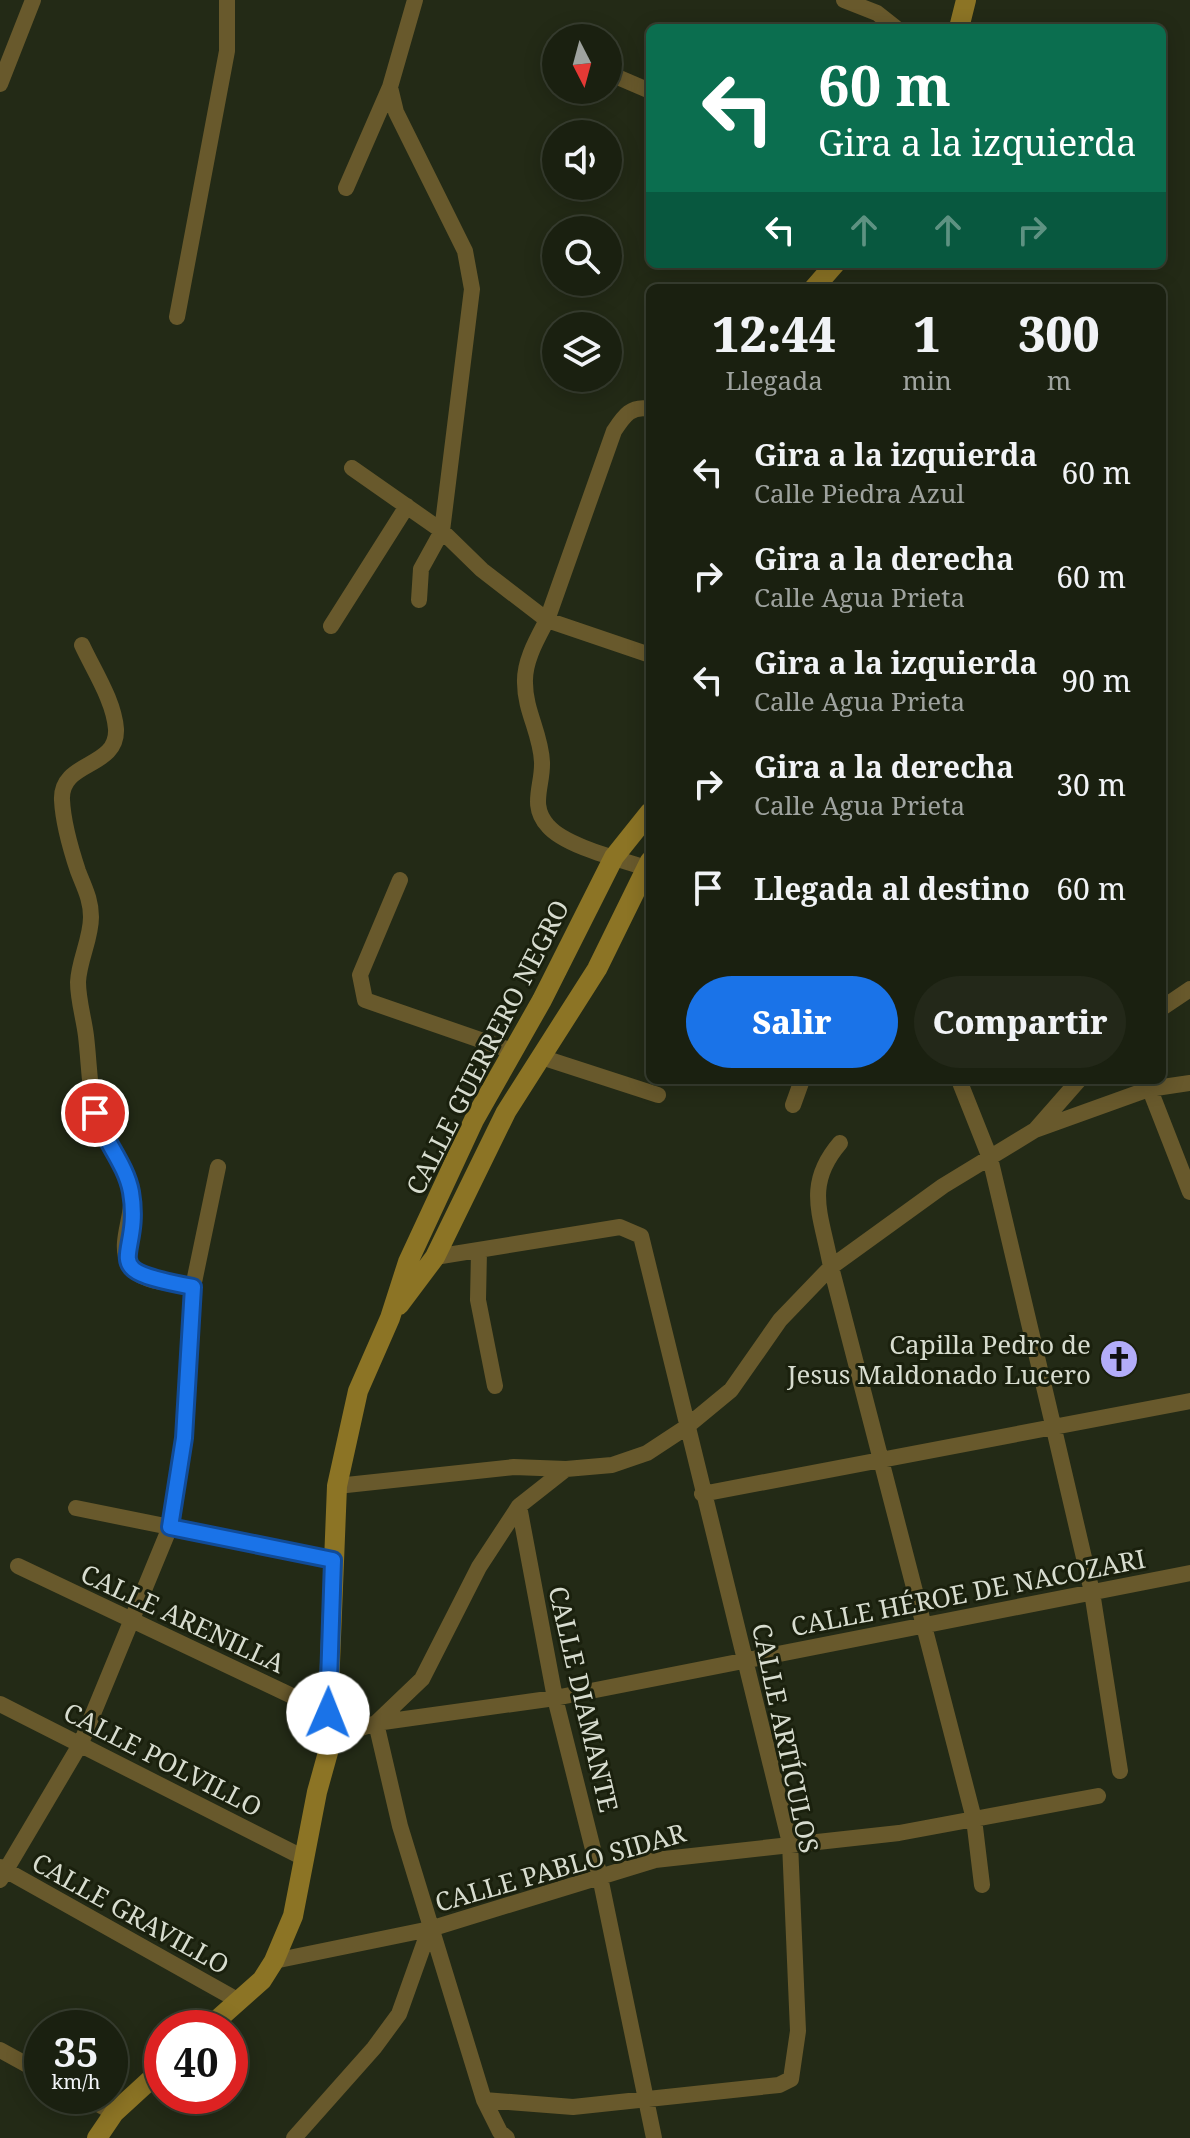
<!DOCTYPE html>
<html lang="es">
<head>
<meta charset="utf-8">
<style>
  :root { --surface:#1a2010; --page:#232819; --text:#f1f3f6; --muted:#9fa39f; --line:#383e30; --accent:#1a73e8 }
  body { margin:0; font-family:"Noto Serif",serif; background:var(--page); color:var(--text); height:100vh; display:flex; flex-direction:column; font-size:30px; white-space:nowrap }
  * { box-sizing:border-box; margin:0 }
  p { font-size:26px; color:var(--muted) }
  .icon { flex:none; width:44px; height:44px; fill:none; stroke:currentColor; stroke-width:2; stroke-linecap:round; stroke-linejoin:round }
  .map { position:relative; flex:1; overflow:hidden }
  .panel { position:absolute; left:646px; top:284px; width:520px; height:800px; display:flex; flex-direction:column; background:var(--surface); border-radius:12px; box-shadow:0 4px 20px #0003,0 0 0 2px var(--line) }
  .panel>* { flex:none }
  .top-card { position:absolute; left:646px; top:24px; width:520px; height:244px; border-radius:12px; box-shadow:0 4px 20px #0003,0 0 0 2px var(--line); background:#0b6e4f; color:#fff; overflow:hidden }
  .needle { width:52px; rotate:174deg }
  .controls { position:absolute; left:542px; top:24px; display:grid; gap:16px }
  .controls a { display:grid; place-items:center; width:80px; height:80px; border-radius:50%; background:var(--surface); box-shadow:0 4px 20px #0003,0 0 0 2px var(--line); font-size:40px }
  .speed { position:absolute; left:24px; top:2010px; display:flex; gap:16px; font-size:40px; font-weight:700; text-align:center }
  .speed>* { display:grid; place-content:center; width:104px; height:104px; border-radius:50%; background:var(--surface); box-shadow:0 4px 20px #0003,0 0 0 2px var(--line); line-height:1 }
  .speed small { font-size:20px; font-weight:400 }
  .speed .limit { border:12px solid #d22; background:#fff; color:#111 }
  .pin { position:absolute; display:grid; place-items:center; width:68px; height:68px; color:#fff; margin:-34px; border:4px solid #fff; border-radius:50%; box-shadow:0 2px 8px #0007 }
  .me { position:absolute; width:88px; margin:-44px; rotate:1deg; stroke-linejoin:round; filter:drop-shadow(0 0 6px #0008) }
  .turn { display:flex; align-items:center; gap:28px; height:168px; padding:0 40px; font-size:36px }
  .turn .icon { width:104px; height:104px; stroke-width:2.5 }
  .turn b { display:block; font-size:56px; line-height:68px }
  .lanes { display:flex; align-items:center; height:76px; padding:0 40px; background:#0003; justify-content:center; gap:40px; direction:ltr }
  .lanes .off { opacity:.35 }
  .eta { display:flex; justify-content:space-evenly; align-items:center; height:136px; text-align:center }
  .eta b { font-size:48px; font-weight:800; line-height:56px }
  .button { display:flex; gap:16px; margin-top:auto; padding:16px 40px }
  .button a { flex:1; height:92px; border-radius:48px; background:var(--accent); color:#fff; font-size:32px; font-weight:800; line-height:92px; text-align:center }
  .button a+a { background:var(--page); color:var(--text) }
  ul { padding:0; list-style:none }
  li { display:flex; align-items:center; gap:24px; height:104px; padding:0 40px }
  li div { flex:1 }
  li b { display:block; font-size:30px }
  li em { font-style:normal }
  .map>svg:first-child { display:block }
</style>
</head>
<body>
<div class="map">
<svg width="1190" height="2138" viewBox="0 0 1190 2138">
  <rect width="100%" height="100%" fill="#232a16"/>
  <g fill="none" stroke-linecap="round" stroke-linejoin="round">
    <!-- street -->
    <path stroke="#68592c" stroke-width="16" d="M415,0l-25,87 6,25 69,139 7,38 -30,242 40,39 65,50 103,35
      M844,0l33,13 19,15
      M608,73l42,18
      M0,84l33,-84
      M346,188l44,-101
      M177,317l50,-266v-51
      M650,409c-19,-4 -26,7 -36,22l-67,189c-10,19 -23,41 -22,63 0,28 16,51 17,79 1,24 -13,43 6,64 18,21 75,34 102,43
      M352,468l90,63 -21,38 -2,31
      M331,626l76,-120
      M82,645c12,26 32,56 34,84 2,40 -56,31 -54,71 1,21 9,50 16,71 6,16 13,28 13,46 0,22 -12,43 -13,65 0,18 6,37 8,54 3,25 3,48 8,72 6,31 31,52 37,83 4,22 -13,51 -3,71 9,22 45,21 65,25
      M400,880l-40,95 5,25 147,51
      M1162,1008l28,-19
      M541,1057l117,38
      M959,1080l31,78 64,271 38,163 28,179
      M1147,1082l43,110
      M793,1105l9,-25
      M1036,1129l43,-49
      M840,1143c-37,43 -18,73 -9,124l143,552 8,66
      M479,1251l-1,49 17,86
      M435,1257l185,-30 21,9 149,607 8,188 -7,48 -12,6 -206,22 -89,-7
      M337,1486l177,-19 52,2
      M702,1494l488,-93
      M519,1506l36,192 45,179 54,261
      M76,1508l257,52
      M18,1566l310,147
      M0,1704l304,154
      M376,1723l46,-44 57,-112 40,-61 47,-37 46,-4 35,-12 38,-25 46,-38 49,-70 51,-53 112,-81 92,-56 114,-41 41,-6
      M376,1723l24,103 84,274 16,32 7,6
      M332,1738l44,-15 179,-25 635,-125
      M0,1867l239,134
      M0,1880l81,-137 89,-216 14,-89 9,-151 25,-120
      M274,1961l156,-32 225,-69 244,-27 199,-37
      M0,2050l42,23
      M84,2096l30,17
      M294,2138l80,-90 25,-34 30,-84"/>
    <!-- secondary -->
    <path stroke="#8c7425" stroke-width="20" d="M959,28l7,-28
      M814,288l21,-24
      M399,1305l36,-48 71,-145 91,-143 53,-108
      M208,2028l54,-48 12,-19 19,-45 24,-124 15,-54 -4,-25 9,-227 21,-95 32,-73 18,-56 66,-142 68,-120 72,-143 36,-45
      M97,2138l17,-25 48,-44"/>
  </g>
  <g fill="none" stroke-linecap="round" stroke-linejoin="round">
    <defs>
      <path id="route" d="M95,1113c9,28 31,51 36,79 12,70 -41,76 62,95l-9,151 -14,89 163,33 -5,153"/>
    </defs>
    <!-- route casing -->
    <use href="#route" stroke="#114b97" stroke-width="20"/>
    <!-- route -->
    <use href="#route" stroke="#1a73e8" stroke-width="14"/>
  </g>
  <!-- icons -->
  <defs>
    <symbol id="church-disc" viewBox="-11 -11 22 22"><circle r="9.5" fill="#b3adf9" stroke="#1a200d"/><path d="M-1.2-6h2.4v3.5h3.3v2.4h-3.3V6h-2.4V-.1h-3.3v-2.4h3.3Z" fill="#111"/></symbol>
  </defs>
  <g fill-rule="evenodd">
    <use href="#church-disc" x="1097" y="1337" width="44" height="44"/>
  </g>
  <g text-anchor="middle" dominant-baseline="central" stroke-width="6" stroke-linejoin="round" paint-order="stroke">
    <!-- street labels -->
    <g font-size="26" fill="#d7dccf" stroke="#1a200d">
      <text transform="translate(487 1047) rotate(-63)">CALLE GUERRERO NEGRO</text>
      <text transform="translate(968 1592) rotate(-11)">CALLE HÉROE DE NACOZARI</text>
      <text transform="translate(183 1618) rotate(25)">CALLE ARENILLA</text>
      <text transform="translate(584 1699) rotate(77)">CALLE DIAMANTE</text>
      <text transform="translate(786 1738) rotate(78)">CALLE ARTÍCULOS</text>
      <text transform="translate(163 1759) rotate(27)">CALLE POLVILLO</text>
      <text transform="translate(560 1867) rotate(-16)">CALLE PABLO SIDAR</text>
      <text transform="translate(131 1913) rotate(29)">CALLE GRAVILLO</text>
    </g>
    <!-- poi labels -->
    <g font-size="26" fill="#d7dccf" stroke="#1a200d" text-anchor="end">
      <text x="1091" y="1344">Capilla Pedro de<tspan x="1091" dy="30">Jesus Maldonado Lucero</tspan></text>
    </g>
  </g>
</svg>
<div class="controls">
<a><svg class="needle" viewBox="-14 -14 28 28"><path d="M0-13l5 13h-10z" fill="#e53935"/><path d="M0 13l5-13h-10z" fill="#9fa39f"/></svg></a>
<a><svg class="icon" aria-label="sound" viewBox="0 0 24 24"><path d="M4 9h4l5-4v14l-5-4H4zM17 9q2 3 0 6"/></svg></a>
<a><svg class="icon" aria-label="search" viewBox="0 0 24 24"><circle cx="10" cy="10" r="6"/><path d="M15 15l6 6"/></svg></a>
<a><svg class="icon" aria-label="layers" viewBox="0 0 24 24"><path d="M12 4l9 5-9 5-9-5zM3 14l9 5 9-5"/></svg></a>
</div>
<div class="speed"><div>35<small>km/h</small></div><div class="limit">40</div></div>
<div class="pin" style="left:95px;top:1113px;background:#d93025"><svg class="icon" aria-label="arrive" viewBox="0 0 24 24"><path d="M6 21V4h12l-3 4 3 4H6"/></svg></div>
<svg class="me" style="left:328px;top:1713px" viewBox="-20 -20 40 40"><circle r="19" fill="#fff"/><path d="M0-13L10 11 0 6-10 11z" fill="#1a73e8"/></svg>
<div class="top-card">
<div class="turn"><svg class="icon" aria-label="left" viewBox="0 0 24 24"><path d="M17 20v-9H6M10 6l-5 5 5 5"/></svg><div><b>60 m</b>Gira a la izquierda</div></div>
<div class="lanes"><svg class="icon" aria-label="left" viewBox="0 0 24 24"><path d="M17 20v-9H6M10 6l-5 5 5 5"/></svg><svg class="icon off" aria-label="ahead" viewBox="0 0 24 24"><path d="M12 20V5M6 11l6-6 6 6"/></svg><svg class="icon off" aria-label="ahead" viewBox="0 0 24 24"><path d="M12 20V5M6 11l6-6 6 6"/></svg><svg class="icon off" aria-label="right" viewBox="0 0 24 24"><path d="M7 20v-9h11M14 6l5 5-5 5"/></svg></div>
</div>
<section class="panel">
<div class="eta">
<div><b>12:44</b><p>Llegada</p></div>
<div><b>1</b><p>min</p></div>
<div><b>300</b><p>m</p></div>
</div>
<ul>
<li><svg class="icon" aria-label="left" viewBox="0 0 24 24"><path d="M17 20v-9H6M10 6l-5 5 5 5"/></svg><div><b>Gira a la izquierda</b><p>Calle Piedra Azul</p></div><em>60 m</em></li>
<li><svg class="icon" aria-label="right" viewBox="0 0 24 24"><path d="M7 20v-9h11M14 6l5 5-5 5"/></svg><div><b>Gira a la derecha</b><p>Calle Agua Prieta</p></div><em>60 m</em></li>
<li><svg class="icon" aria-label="left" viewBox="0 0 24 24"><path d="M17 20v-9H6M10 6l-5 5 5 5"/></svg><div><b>Gira a la izquierda</b><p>Calle Agua Prieta</p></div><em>90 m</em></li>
<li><svg class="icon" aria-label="right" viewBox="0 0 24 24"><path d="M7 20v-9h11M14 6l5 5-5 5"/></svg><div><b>Gira a la derecha</b><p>Calle Agua Prieta</p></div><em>30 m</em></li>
<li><svg class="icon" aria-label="arrive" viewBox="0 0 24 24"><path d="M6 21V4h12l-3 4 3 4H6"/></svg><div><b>Llegada al destino</b></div><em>60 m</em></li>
</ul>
<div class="button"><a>Salir</a><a>Compartir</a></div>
</section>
</div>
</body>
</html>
